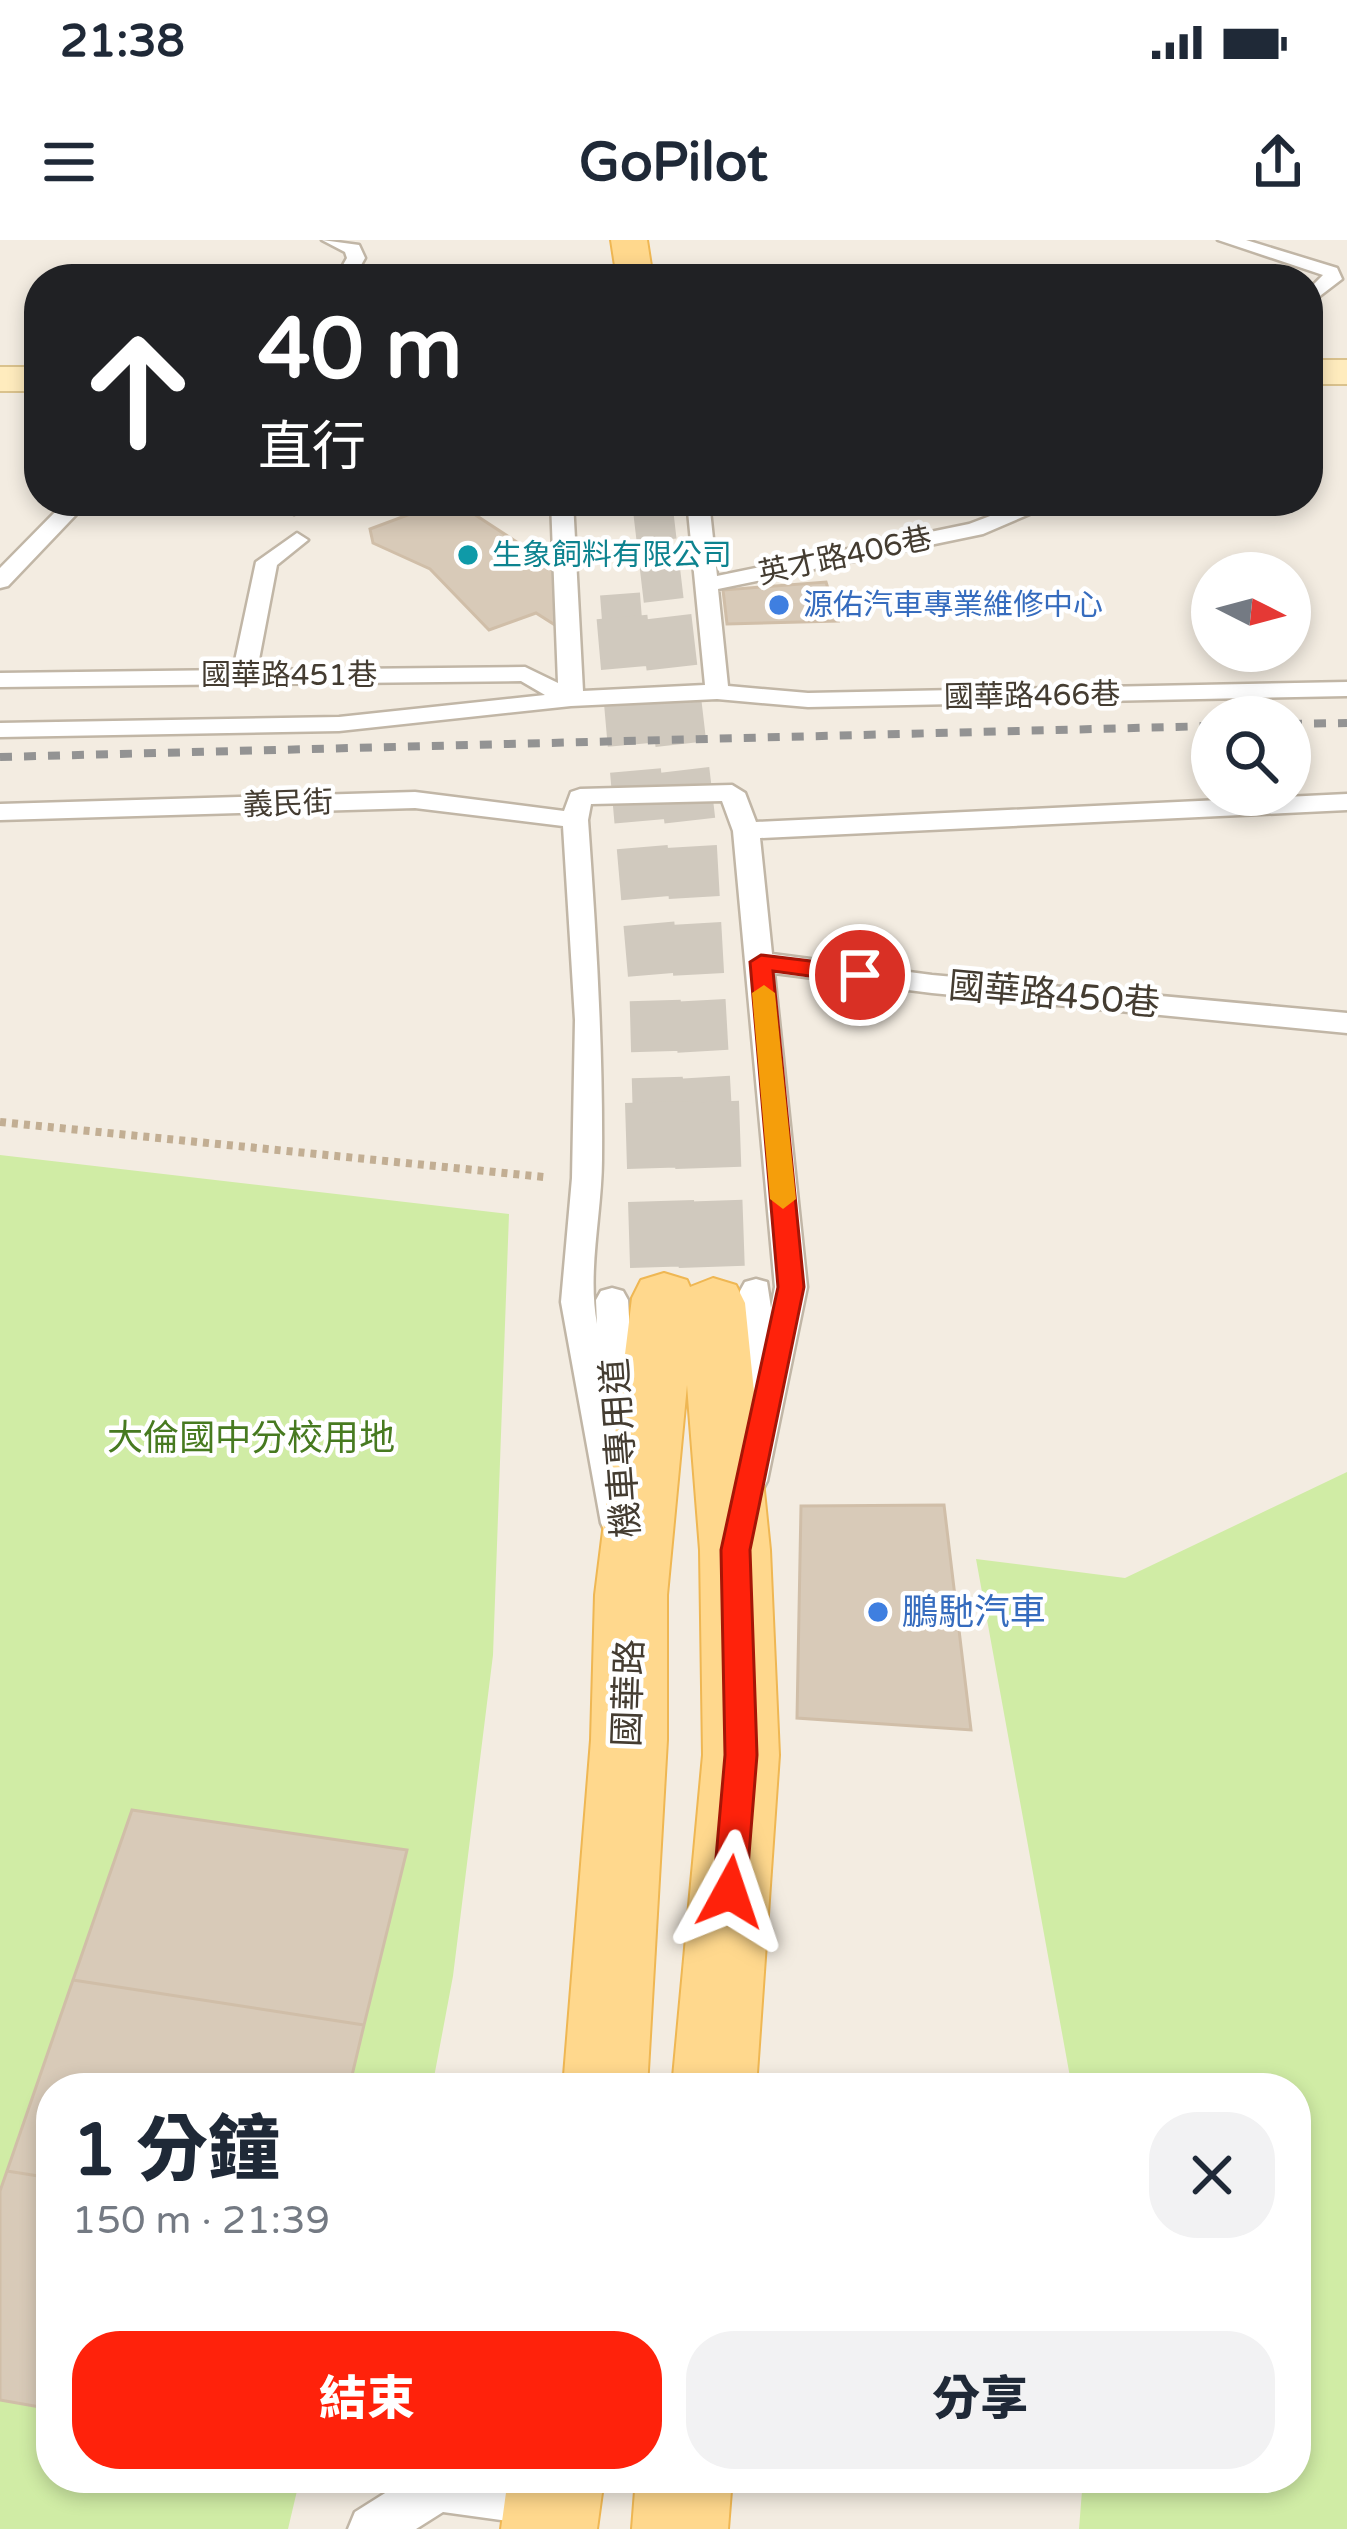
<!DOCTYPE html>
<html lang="zh-TW">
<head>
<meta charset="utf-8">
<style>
  :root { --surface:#fff; --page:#f2f2f3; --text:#1f2937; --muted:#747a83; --accent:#ff220b }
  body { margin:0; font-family:"Varela Round","Noto Sans TC",sans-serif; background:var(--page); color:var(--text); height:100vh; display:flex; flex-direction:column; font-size:45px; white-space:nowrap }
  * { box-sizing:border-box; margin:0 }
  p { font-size:39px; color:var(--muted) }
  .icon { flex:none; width:66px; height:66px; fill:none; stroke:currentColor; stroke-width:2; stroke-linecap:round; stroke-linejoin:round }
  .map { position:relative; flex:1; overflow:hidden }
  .panel { position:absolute; left:36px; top:1833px; width:1275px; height:420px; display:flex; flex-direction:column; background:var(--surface); border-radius:48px; box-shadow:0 6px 18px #0003 }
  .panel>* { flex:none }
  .hud { position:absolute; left:24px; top:24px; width:1299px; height:252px; border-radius:48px; box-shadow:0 6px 18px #0003; background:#202124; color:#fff; overflow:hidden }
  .needle { width:78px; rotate:96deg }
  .fabs { position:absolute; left:1191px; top:312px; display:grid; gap:24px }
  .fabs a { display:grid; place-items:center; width:120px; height:120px; border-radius:50%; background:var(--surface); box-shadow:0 6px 18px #0003; font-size:60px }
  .pin { position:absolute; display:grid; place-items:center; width:102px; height:102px; color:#fff; margin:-51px; border:6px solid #fff; border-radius:50%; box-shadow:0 3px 12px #0007 }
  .me { position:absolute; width:132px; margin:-66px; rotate:5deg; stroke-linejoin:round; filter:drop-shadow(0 0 9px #0008) }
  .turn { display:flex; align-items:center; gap:42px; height:252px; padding:0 36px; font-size:54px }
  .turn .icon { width:156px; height:156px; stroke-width:2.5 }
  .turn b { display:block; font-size:84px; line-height:102px }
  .round { display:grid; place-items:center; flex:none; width:126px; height:126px; border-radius:48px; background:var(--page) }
  .overview { display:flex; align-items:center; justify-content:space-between; height:204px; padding:0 36px }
  h1 { font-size:72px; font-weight:800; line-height:90px }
  .button { display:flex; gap:24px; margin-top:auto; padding:24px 36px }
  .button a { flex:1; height:138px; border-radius:48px; background:var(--accent); color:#fff; font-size:48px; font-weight:800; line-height:138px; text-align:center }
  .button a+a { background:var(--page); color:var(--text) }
  .status { display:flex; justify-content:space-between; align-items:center; height:84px; padding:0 60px; background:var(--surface); direction:ltr }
  .status svg { height:33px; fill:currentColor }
  header { display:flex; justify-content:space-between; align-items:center; height:156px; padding:0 36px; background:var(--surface); font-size:54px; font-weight:800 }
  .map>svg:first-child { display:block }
</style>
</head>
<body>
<div class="status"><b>21:38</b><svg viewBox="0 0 49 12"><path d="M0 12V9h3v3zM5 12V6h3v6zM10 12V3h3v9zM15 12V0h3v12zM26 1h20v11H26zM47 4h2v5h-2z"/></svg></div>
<header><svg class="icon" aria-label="menu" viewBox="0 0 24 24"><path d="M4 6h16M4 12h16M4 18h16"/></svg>GoPilot<svg class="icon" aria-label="share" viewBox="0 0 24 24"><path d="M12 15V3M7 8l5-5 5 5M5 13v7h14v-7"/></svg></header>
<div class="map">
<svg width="1347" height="2289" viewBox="0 0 1347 2289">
  <rect width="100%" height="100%" fill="#f3ece1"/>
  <!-- green -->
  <path fill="#d0eca5" d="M0,915l509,59 -16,441 -40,321 -21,112h-381v390h249l-12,51h-288z
    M1347,1232v1057h-268l4,-51h213v-390h-224l-96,-529 149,19z"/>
  <!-- building -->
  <path fill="#d8cab8" stroke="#d0bea8" stroke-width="3" d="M281,26l48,6 -6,7h-53z
    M445,261h9l101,66v58l-19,-12 -47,17 -59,-61 -57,-26 -3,-14z
    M826,342l12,39 -111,3 -4,-34z
    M944,1265l27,225 -174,-12 4,-212z
    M132,1570l275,40 -43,175 -291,-45z
    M73,1740l291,45 -15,63h-298v90l-44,-7z
    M7,1931l44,7v231l-51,-9v-209z"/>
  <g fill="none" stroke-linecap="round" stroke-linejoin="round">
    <!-- primary-tunnel-far2 -->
    <path stroke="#d0c9be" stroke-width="40" stroke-dasharray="40 20" stroke-linecap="butt" d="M652,261l14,119
      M620,354l2,26"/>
    <!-- primary-tunnel-far1 -->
    <path stroke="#d0c9be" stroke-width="51" stroke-dasharray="51 26" stroke-linecap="butt" d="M622,377l33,376 3,112
      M666,377l24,205 16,283"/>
    <!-- primary-tunnel -->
    <path stroke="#d0c9be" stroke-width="66" stroke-dasharray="66 33" stroke-linecap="butt" d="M658,862l6,196
      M706,862l7,201"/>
    <defs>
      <path id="lane" d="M322,0l37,5 6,13 -12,21h-18l12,-21 -2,-6z
        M1218,0h28l91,28 5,11 -34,26v-15l15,-15z
        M66,261h23l-81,85 -8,2v-20z
        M262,261h32l11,7 -11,6z
        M551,261h22l10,190 122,-6 -18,-184h22l8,75 252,-52 61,-23h30l-77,33 -265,55 10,97 80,7 539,-11v14l-539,11 -91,-8 -146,7 -232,25 -339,6v-14l339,-6 206,-22 -24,-14 -521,6v-14l233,-3 23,-108 41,-29 11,7 -31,25 -20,105 268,-3 33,16z
        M732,545l13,8 11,29 591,-28v16l-587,28 12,116 160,21 415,38v20l-415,-40 -158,-20 33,314 -40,194 -5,10 -12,4 -12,-4 -5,-10 15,-69 -13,-3 -5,-10 10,-108 5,-9 11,-3 11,3 4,26 4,-21 -42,-456 -11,-30 -131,3 -3,16c8,114 15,225 14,339 0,54 -15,112 -5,165l-1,-24 5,-9 11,-3 11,3 5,9 8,132 -5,10 -10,3 14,78 -5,11 -12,4 -12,-4 -5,-11 -40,-221 11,-124 3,-158 -12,-194 -148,-18 -415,12v-16l415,-12 149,19 7,-19 9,-3z
        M409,2238l142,1 17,7 7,17 -7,17 -17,7 -108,-15 -27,17h-68l7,-17z"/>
      <path id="secondary" d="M1308,120h39v24h-39z
        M0,127h39v24h-39z"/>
      <path id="primary" d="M611,0h36l6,39h-36z
        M664,1033l23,7 3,7 23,-9 23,7 9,18 25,247 9,205 -23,333h-84l31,-333 -3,-205 -13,-165 -20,210v145l-20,348h-84l28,-348 4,-145 37,-297 9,-18z
        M508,2238h96l-7,51h-96z
        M636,2238h96l-4,51h-96z"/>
    </defs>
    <!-- lane casing -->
    <use href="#lane" stroke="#c1b6a6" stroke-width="5"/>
    <!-- secondary casing -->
    <use href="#secondary" stroke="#dac28d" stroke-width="4"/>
    <!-- primary casing -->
    <use href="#primary" stroke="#efb753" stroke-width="4"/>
    <!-- path -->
    <path stroke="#c2ae93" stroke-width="8" stroke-dasharray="6 6" stroke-linecap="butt" d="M0,882l544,55"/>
    <!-- lane -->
    <use href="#lane" fill="#fff" fill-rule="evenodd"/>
    <!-- secondary -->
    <use href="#secondary" fill="#ffecbe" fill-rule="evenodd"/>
    <!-- primary -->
    <use href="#primary" fill="#ffd88d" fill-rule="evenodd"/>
    <!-- rail -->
    <path stroke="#939393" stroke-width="8" stroke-dasharray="12 12" stroke-linecap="butt" d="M1290,484l57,-1
      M0,517l1212,-31"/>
  </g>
  <!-- route -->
  <path fill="#ff220b" stroke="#a61607" stroke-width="3" d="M761,715l99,12 11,8 -11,8 -87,-12 31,316 -54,263 7,205 -11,137 -4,11 -12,5 -12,-5 -5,-11 12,-137 -4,-205 57,-263 -28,-325z"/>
  <!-- slow -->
  <path fill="#f59e0b" d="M764,745l11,8 21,206 -13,10 -13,-10 -18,-206z"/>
  <!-- markers -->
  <circle fill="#0f9aa8" stroke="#fff" stroke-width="4.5" cx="468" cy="315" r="12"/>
  <g fill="#3f7fe0" stroke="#fff" stroke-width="4.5">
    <circle cx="779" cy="365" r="12"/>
    <circle cx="878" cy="1372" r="12"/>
  </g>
  <g text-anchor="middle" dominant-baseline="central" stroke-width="9" stroke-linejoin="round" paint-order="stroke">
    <!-- far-culture labels -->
    <g font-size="30" fill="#0d838f" stroke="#fff" text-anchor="start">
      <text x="492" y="315">生象飼料有限公司</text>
    </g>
    <!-- far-street labels -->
    <g font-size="30" fill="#443c31" stroke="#fff">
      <text transform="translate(845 316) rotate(-12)">英才路406巷</text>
      <text x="289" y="435">國華路451巷</text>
      <text transform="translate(1032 456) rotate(-1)">國華路466巷</text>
      <text transform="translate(288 564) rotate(-2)">義民街</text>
    </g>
    <!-- far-shop labels -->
    <g font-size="30" fill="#366cbe" stroke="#fff" text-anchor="start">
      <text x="803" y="365">源佑汽車專業維修中心</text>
    </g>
    <!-- street labels -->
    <g font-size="36" fill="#443c31" stroke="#fff">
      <text transform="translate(1054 755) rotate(5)">國華路450巷</text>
      <text transform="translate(621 1208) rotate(-94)">機車專用道</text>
      <text transform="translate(629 1453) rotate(-88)">國華路</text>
    </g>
    <!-- park labels -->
    <g font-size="36" fill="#477a20" stroke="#fff">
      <text x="251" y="1198">大倫國中分校用地</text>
    </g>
    <!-- shop labels -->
    <g font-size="36" fill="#366cbe" stroke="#fff" text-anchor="start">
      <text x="902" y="1372">鵬馳汽車</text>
    </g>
  </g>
</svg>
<div class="fabs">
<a><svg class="needle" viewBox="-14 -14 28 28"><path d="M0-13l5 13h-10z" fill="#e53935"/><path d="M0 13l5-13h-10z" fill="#747a83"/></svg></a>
<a><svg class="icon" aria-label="search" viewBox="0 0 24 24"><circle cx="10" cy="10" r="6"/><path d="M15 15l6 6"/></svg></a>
</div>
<div class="pin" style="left:860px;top:735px;background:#d93025"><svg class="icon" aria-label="arrive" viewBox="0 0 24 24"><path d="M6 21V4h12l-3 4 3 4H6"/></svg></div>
<svg class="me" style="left:730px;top:1652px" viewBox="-20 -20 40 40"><path d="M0-17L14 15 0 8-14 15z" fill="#ff220b" stroke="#fff" stroke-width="4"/></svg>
<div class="hud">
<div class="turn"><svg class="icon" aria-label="ahead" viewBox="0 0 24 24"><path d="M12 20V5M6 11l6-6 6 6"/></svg><div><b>40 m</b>直行</div></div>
</div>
<section class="panel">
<div class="overview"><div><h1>1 分鐘</h1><p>150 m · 21:39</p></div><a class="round"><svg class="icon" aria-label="close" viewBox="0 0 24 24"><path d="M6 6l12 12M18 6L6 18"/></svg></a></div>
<div class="button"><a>結束</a><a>分享</a></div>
</section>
</div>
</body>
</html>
